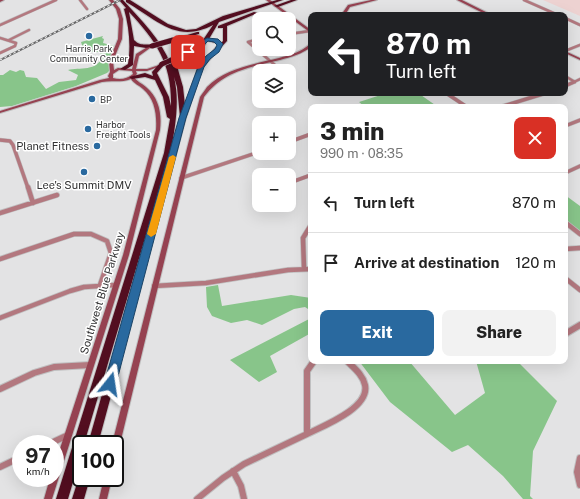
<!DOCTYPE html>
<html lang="en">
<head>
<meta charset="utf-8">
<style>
  :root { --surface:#fff; --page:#f2f2f2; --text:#222; --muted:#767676; --line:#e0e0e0; --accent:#29699f }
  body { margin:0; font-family:"Public Sans",sans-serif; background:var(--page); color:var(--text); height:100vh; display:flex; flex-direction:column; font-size:15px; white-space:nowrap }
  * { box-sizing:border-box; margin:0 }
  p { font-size:13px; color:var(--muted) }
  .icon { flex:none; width:22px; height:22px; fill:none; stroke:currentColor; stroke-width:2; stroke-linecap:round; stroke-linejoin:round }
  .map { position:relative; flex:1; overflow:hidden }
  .details { position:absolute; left:308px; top:104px; width:260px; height:260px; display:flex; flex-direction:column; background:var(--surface); border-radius:8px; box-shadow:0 4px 16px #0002 }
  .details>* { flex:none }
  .hud { position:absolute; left:308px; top:12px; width:260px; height:84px; border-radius:8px; box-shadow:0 4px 16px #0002; background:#202124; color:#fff; overflow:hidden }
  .buttons { position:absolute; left:252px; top:12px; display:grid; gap:8px }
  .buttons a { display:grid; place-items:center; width:44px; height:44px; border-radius:8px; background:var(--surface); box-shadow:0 4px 16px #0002; font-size:20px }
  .speed { position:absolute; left:12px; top:435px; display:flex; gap:8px; font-size:20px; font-weight:700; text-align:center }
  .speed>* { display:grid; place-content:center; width:52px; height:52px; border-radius:50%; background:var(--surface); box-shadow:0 4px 16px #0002; line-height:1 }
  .speed small { font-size:10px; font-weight:400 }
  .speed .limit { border:2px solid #111; border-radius:6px; background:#fff; color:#111 }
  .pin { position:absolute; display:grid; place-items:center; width:34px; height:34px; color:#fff; margin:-17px; border-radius:8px; box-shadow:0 2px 6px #0006 }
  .me { position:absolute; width:44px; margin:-22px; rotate:15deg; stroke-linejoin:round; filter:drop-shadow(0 0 3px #0008) }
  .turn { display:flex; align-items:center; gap:14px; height:84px; padding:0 12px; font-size:18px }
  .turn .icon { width:52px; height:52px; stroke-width:2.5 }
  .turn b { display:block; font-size:28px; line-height:34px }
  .round { display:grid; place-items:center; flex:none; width:42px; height:42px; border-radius:8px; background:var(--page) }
  .overview { display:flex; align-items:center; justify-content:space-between; height:68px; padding:0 12px }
  h1 { font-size:24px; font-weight:800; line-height:30px }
  .primary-button { display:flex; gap:8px; margin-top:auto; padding:8px 12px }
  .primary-button a { flex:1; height:46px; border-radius:8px; background:var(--accent); color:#fff; font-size:16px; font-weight:800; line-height:46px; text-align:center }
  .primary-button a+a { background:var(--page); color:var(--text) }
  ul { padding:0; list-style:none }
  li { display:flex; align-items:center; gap:12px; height:60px; padding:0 12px; border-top:1px solid var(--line) }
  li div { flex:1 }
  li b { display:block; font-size:15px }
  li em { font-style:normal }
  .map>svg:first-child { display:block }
</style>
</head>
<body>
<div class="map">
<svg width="580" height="499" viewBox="0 0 580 499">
  <rect width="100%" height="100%" fill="#e3e3e4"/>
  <!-- education -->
  <path fill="#edd2d1" d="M543,0h37v16z"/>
  <!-- green -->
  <path fill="#88c58a" d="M103,36l-1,2 2,1 -1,4 11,3 -5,15 1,9 -3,3 -31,13 -64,20 -12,1v-32h3l7,-5 6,2 4,-2 4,1 2,6 11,1 9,11 13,-7 17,-2 2,-5 -10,-5c11,-3 30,2 34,-14l-3,-4 -20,-1 4,-3 -2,-6z
    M387,93h31l20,14h-73l-6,-5z
    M565,195l15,11v27l-15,-11z
    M218,285l4,21 69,-11 20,3v13l-6,-4 -11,2 -32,16 -15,-5 -16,3 -19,-7 -5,-9 -1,-20z
    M311,318v15l-41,23 7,16 -18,10 -29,-22z
    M359,361h50l46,54 30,-22 -9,-32h41l40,40 -24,50 -3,45 3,3h-10l-20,-23 -35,-31 -16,7 -62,-50z"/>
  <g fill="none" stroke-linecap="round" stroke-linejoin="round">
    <defs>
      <path id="street-far3" d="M80,0l7,9
        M524,0l34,15
        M565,18l15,7
        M0,25l56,-25
        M289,34l21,-3
        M0,38l16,5 -1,3 -15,7
        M259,39l-11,3 34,29
        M9,40l20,-10
        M565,51l15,-6
        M565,76l10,6
        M289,77l5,4
        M572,83l8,-4"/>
      <path id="street-far2" d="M565,86l9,-4
        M446,93l21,14
        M500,107l46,-14
        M565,126l15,-6
        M0,140l10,1 3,4 15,43
        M289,142l22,-8
        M565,173l15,-7
        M181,178l78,-26
        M289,183l22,-8"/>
      <path id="street-far1" d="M28,187l5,16
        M0,213l57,-18
        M566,223l14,11
        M565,249l15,-1
        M0,259l74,-25h17l16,7 4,12 -11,32
        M304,268l-1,-30 8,-13
        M565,278l15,12
        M154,286l52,-3 82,-13 23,-1
        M0,318l70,-27 14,-4 31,-2"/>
      <path id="street" d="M565,334l15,-9
        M314,361l-7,10v63c16,-8 63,-26 58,-49 -2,-10 -11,-17 -18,-24
        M0,389l34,-16 20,-6 36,-2
        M49,444l19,-9
        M580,458l-3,14 3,13
        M0,467l21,-10
        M233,471l8,15 3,13
        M197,499l26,-21 21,-14 63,-30"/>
      <path id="secondary" d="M0,0h4l-4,2z
        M109,0h4l7,9 3,10 -1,20 -9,22 1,9 4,-2 14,1 4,-15 13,-8h1v2l-11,8 -3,13h11l12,-4 2,1 -14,5h-11l1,3 -3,3c3,5 8,6 12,10 13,11 16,27 14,43l-31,125 -77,244h-8l6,-21h5v-14l68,-209 33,-125c1,-15 -1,-31 -13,-41 -4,-4 -9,-5 -12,-10 -10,4 -19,1 -29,3l-102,31v-2l100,-31 9,-2 -1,-2 2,-4 -1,-11 9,-22 1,-20 -3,-10zM119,70l13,1 1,3c-6,5 -13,6 -20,4v-4z
        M266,0h4l41,30v3z
        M371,0h6l-27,7 -5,8h-4l7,-10z
        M457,0h5l30,15h-5z
        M310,44h1v3c-9,7 -20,10 -31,13 -29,7 -57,11 -76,37l-85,351 -1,3 -3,1v-8h-3l88,-347c2,-3 5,-7 7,-10 18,-19 48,-23 72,-29 11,-3 22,-6 31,-14z
        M565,51l15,7v2l-15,-7z
        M104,478h8l-5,21h-8z"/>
      <path id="highway" d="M119,0h4c18,20 38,39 48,65l-2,-6 3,-2 3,2 8,28 2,18 13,-38 20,-22 -2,-2 -9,-2 -2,4 -25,13 -5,-1 26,-14 12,-18c-36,19 -56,-5 -87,-23v-2h4l38,24 18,6 10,-1 27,-13 54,-16h6l-64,22 -10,17 11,2 1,2 2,-2v-13h-5v-2l36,-14 4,1 -31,13v15l-24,26 -17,51 -88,326h-10l77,-273 -81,273h-3v11l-13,44h-12l108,-346 6,-34 -3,-2 -4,-20 -8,-17 -10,-3 -13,2 -3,-2 16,-4 8,3 -1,-4 8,-9h4v2l-7,8 12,24 2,9c1,-42 -14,-64 -42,-94l5,28c8,8 14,2 20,6l-8,2 -12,-2 -1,19 -8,5 -5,-1 8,-5c3,-18 1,-38 -4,-55l2,-1zM174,77l3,10 3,30 -9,34c4,-24 9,-50 3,-74z
        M291,0h6l-19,7 -4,-1z
        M197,32h2v2l-26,7 -2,-1z
        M80,474h1v4h9l-6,21h-12z"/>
    </defs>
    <!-- street-far3 casing -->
    <use href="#street-far3" stroke="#c0c0c1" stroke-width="3.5"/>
    <!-- street-far2 casing -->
    <use href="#street-far2" stroke="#c0c0c1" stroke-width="4.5"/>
    <!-- street-far1 casing -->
    <use href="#street-far1" stroke="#c0c0c1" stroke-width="6"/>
    <!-- street casing -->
    <use href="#street" stroke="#c0c0c1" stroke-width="8"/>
    <!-- secondary casing -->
    <use href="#secondary" stroke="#c0c0c1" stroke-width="2"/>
    <!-- highway casing -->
    <use href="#highway" stroke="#c0c0c1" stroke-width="2"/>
    <!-- street-far3 -->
    <use href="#street-far3" stroke="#b3787f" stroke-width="2.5"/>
    <!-- street-far2 -->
    <use href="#street-far2" stroke="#b3787f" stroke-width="3.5"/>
    <!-- street-far1 -->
    <use href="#street-far1" stroke="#b3787f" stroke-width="4.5"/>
    <!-- street -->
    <use href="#street" stroke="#b3787f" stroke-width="6"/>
    <!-- secondary -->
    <use href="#secondary" fill="#964251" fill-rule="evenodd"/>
    <!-- highway -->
    <use href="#highway" fill="#530e20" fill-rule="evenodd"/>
    <defs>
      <path id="rail" d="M0,60l120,-60"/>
    </defs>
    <!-- rail casing -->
    <use href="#rail" stroke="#666667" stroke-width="2"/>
    <!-- rail -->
    <use href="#rail" stroke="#fff" stroke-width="1" stroke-dasharray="2.5" stroke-linecap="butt"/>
    <defs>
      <path id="highway-bridge" d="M152,46l21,-6
        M162,64l16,-7"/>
    </defs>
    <!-- highway-bridge casing -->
    <use href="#highway-bridge" stroke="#c0c0c1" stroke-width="6" stroke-linecap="butt"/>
    <!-- highway-bridge -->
    <use href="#highway-bridge" stroke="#530e20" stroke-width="5"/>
  </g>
  <!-- route -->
  <path fill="#29699f" stroke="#1b4467" d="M207,38l11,1 5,5 -4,8 -9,7 -6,8 -18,51 -70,266 -2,3 -4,2 -4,-2 -2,-3 75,-266 19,-51 8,-11 9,-7 2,-4 -3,-3 -6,-1 -7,7 -11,5 -5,-1z"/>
  <!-- slow -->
  <path fill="#f59e0b" d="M173,155l3,2 -20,77 -5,3 -4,-3 22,-77z"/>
  <!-- markers -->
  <g fill="#29699f" stroke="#fff" stroke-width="1.5">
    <circle cx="89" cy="36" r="4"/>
    <circle cx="92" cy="99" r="4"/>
    <circle cx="88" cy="129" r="4"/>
    <circle cx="97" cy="146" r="4"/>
    <circle cx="84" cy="172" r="4"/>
  </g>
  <g text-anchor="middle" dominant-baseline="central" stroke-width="3" stroke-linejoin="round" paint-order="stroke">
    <!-- far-poi labels -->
    <g font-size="9" fill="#323233" stroke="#fff" text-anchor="start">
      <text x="89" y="48" text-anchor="middle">Harris Park<tspan x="89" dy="10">Community Center</tspan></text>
      <text x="100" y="99">BP</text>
      <text x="96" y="124">Harbor<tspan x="96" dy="10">Freight Tools</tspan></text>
    </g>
    <!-- poi labels -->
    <g font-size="11" fill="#323233" stroke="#fff" text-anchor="end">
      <text x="89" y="146">Planet Fitness</text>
      <text x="84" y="185" text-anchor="middle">Lee's Summit DMV</text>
    </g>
    <!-- street labels -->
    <g font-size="11" fill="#323233" stroke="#fff">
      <text transform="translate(102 293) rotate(-73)">Southwest Blue Parkway</text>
    </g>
  </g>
</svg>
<div class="buttons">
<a><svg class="icon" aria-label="search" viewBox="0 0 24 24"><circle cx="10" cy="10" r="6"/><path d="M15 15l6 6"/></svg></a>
<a><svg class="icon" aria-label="layers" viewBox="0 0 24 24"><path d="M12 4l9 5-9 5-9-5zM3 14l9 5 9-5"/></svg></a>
<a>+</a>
<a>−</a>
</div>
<div class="speed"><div>97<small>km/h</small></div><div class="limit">100</div></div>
<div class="pin" style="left:188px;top:52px;background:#d93025"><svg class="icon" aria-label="arrive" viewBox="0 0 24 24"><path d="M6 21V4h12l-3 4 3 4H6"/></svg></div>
<svg class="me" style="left:110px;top:384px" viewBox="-20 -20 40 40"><path d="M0-17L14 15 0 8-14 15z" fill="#29699f" stroke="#fff" stroke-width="4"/></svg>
<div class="hud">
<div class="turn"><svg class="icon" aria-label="left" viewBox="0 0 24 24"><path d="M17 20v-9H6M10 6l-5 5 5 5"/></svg><div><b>870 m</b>Turn left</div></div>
</div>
<section class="details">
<div class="overview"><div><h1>3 min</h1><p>990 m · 08:35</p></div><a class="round" style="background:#d93025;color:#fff"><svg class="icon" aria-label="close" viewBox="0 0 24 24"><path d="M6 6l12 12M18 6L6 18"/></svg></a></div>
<ul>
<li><svg class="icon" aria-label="left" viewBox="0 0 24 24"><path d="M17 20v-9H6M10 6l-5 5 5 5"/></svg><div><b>Turn left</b></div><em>870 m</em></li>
<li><svg class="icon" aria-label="arrive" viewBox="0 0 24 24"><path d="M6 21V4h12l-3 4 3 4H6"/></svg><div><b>Arrive at destination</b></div><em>120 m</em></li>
</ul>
<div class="primary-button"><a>Exit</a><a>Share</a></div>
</section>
</div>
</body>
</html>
